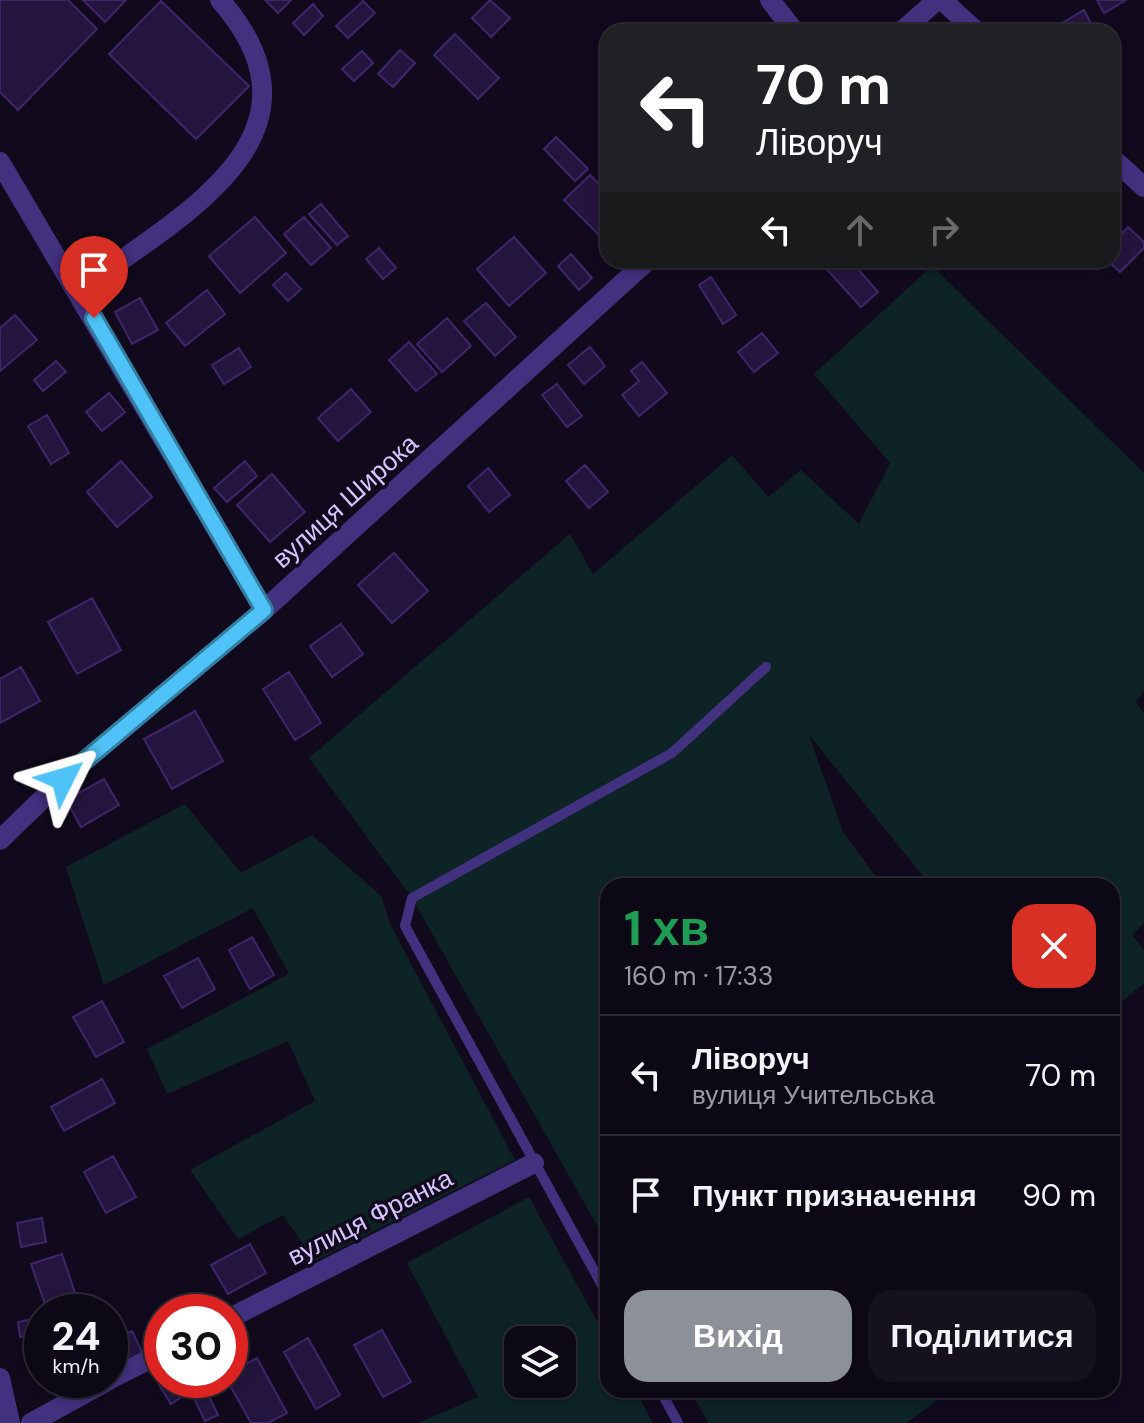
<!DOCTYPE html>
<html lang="uk">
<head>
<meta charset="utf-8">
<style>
  :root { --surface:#0c0815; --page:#15111e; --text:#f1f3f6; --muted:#9a9aa0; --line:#2c2934; --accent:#8c9099 }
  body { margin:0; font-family:"DM Sans",sans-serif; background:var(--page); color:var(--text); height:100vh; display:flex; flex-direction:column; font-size:30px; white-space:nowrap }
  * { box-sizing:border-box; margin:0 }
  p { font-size:26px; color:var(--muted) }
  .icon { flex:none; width:44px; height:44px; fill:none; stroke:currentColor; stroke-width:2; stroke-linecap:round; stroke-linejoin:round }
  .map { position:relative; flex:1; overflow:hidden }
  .side { position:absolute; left:600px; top:878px; width:520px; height:520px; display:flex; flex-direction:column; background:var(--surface); border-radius:24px; box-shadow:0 4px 12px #0003,0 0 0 2px var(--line) }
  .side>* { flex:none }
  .guide { position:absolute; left:600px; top:24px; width:520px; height:244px; border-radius:24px; box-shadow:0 4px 12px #0003,0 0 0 2px var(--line); background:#202124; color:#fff; overflow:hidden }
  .buttons { position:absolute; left:504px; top:1326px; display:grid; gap:16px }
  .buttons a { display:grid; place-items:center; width:72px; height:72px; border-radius:16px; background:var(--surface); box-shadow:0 4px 12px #0003,0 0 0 2px var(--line); font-size:40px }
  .speed { position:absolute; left:24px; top:1294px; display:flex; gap:16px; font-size:40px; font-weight:700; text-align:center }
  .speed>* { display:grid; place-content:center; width:104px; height:104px; border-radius:50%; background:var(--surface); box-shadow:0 4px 12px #0003,0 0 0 2px var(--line); line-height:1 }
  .speed small { font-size:20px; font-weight:400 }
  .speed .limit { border:12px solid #d22; background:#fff; color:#111 }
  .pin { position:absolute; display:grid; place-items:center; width:68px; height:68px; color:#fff; margin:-82px -34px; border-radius:50% 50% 50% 0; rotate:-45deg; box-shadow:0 0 8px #0007 }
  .pin .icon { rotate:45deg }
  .me { position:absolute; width:88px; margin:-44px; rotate:50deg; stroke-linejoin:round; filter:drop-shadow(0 0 6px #0008) }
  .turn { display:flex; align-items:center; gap:28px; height:168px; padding:0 24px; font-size:36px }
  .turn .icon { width:104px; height:104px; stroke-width:2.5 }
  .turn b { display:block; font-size:56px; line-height:68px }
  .lanes { display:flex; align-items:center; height:76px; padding:0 24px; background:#0003; justify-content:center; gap:40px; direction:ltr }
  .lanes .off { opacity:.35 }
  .round { display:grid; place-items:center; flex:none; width:84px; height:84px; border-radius:24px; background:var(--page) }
  .overview { display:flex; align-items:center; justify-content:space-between; height:136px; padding:0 24px }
  h1 { font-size:48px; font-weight:800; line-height:60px; color:#1e9e55 }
  .action { display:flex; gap:16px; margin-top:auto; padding:16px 24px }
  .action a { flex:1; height:92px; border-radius:24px; background:var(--accent); color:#fff; font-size:32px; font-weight:800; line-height:92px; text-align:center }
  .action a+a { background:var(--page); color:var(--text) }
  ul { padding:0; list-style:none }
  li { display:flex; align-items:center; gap:24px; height:120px; padding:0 24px; border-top:2px solid var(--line) }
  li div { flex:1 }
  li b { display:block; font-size:30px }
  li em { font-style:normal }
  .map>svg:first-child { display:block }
</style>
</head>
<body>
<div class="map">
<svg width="1144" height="1423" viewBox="0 0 1144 1423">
  <rect width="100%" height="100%" fill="#100a1c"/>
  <!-- green -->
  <path fill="#0d2326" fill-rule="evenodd" d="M932,266l212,207v218l-8,11 8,11v210l-12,12 12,15v33l-32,27v-124h-181l-122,-151 34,97 40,54h-275v359l-196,-347 -103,-140 261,-224 23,40 139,-119 36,42 33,-27 58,54 31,-61 -76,-89z
    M185,804l56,69 71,-38 69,61 9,28 125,236 -200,101 -32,-46 -45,24 -48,-69 125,-69 -27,-60 -121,53 -20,-45 142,-75 -36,-66 -149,77 -38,-118z
    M529,1197l79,144v49h27l18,33h-235l60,-26 -71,-134zM562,1340v44h-44v-44z
    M690,1390h262l-46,33h-198z"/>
  <!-- building -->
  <path fill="#24153e" stroke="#3f256c" stroke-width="2" d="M0,0h68l29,29 -79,81 -18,-18z
    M83,0h43l-21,22z
    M265,0h26l-13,13z
    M490,0l20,18 -19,19 -19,-19z
    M1097,0h29l-22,13z
    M161,1l88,85 -53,53 -87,-85z
    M363,1l12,12 -27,25 -12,-12z
    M313,4l10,12 -19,19 -11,-12z
    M1084,10l7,13 -16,9h-8l-5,-9z
    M455,34l44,44 -21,21 -44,-44z
    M400,50l15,13 -22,24 -15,-13z
    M362,51l11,12 -19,18 -12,-12z
    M556,137l32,32 -13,12 -31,-32z
    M590,175l18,18v31l-10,10 -34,-34z
    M321,204l27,32 -11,9 -28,-31z
    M255,217l31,36 -46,40 -31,-37z
    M304,217l27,31 -20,17 -27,-31z
    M1128,227l16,15v6l-24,24 -13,-12h5v-17z
    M514,237l32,36 -37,33 -32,-37z
    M379,248l17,20 -13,11 -17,-20z
    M571,254l21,24 -13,12 -21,-24z
    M828,260h22l28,32 -17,15 -38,-42z
    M286,273l15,16 -13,12 -15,-16z
    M711,277l25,38 -13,9 -24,-39z
    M207,290l18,24 -40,32 -19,-23z
    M140,298l18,32 -26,14 -17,-32z
    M486,303l30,34 -21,19 -31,-35z
    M15,315l22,25 -37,31v-43z
    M447,318l24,28 -29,26 -25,-28z
    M762,333l16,20 -24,19 -16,-20z
    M409,342l28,32 -21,17 -27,-31z
    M590,347l15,19 -21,18 -16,-19z
    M239,348l12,19 -27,17 -12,-19z
    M56,361l10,11 -23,19 -9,-11z
    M642,362l25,31 -28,23 -17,-21 17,-14 -8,-10z
    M557,384l25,32 -15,11 -25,-32z
    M351,389l20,23 -33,29 -20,-23z
    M109,393l16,19 -23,19 -16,-19z
    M47,415l22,38 -18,11 -23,-38z
    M121,461l31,36 -35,30 -30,-35z
    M245,461l12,15 -30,26 -13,-14z
    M585,465l23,27 -19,16 -23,-27z
    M488,468l22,27 -21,17 -21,-26z
    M272,474l33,38 -35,30 -33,-37z
    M394,553l34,38 -36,32 -34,-38z
    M92,598l29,52 -44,24 -29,-52z
    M341,624l22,30 -31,23 -22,-31z
    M21,667l19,34 -40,22v-44z
    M289,672l32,51 -26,17 -32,-51z
    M195,711l28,50 -51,28 -28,-50z
    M104,779l15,26 -38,22 -15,-27z
    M252,937l22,38 -24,14 -21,-39z
    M198,958l17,31 -33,19 -18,-32z
    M102,1001l22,41 -28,15 -23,-40z
    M102,1079l13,24 -51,28 -13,-24z
    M113,1156l23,41 -30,16 -22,-41z
    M42,1218l4,24 -25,5 -4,-24z
    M250,1244l16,29 -38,21 -17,-29z
    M62,1254l13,39 -30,11 -14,-40z
    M42,1317v16l-22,4 -2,-15z
    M112,1318l9,18 11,-5 11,23 -33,16z
    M382,1330l29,52 -28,15 -29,-52z
    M308,1338l32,57 -24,14 -32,-57z
    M257,1358l30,55 -19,10h-17l-24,-43h3v-8z
    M165,1380h7l11,16 -12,8 -12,-19z
    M185,1380h16l17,35 -13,6z"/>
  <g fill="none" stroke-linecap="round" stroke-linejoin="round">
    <!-- lane -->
    <path stroke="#42317f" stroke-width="10" d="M608,1296l-203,-370 7,-28 260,-145 94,-86
      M660,1390l18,33"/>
    <!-- street -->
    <path stroke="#42317f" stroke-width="20" d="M770,0l25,32
      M942,0l35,32
      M901,32l36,-32
      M1112,158l32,29
      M0,162l264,448
      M78,291c98,-73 262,-154 142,-291
      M0,840l63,-61 201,-169 384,-350
      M230,1318l304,-155
      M0,1378l10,45
      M110,1379l52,-26
      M31,1423l78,-43"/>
  </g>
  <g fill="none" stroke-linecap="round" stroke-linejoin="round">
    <defs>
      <path id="route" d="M63,779l201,-169 -170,-292"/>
    </defs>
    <!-- route casing -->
    <use href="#route" stroke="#337fa1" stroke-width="20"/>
    <!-- route -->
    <use href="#route" stroke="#4fc3f7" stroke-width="14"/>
  </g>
  <g text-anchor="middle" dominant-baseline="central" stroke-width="7" stroke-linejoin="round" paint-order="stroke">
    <!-- street labels -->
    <g font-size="26" fill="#d6c5ff" stroke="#100a1c">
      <text transform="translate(345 501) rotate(-42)">вулиця Широка</text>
      <text transform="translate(370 1217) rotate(-27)">вулиця Франка</text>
    </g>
  </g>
</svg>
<div class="buttons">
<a><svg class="icon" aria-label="layers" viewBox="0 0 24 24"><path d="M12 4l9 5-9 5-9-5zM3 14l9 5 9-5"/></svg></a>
</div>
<div class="speed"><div>24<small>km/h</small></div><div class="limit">30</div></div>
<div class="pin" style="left:94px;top:318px;background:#d93025"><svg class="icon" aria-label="arrive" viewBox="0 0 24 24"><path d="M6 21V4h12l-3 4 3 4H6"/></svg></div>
<svg class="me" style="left:63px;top:779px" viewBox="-20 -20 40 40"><path d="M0-17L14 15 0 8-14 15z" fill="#4fc3f7" stroke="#fff" stroke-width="4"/></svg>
<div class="guide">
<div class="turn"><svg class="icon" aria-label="left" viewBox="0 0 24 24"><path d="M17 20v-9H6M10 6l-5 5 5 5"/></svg><div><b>70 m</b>Ліворуч</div></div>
<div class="lanes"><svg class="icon" aria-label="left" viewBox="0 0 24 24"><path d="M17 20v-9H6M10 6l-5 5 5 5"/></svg><svg class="icon off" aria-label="ahead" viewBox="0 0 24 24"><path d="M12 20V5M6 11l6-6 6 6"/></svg><svg class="icon off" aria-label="right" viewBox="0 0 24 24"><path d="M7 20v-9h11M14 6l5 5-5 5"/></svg></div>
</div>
<section class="side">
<div class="overview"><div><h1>1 хв</h1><p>160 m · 17:33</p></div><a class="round" style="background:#d93025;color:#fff"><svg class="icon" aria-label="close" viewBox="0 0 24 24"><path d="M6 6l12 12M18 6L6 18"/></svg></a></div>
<ul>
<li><svg class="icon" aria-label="left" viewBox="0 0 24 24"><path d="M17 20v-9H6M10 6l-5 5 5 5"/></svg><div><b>Ліворуч</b><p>вулиця Учительська</p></div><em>70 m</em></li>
<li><svg class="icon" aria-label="arrive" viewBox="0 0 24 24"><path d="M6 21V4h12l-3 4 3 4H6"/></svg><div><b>Пункт призначення</b></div><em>90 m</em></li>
</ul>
<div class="action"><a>Вихід</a><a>Поділитися</a></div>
</section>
</div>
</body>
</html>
